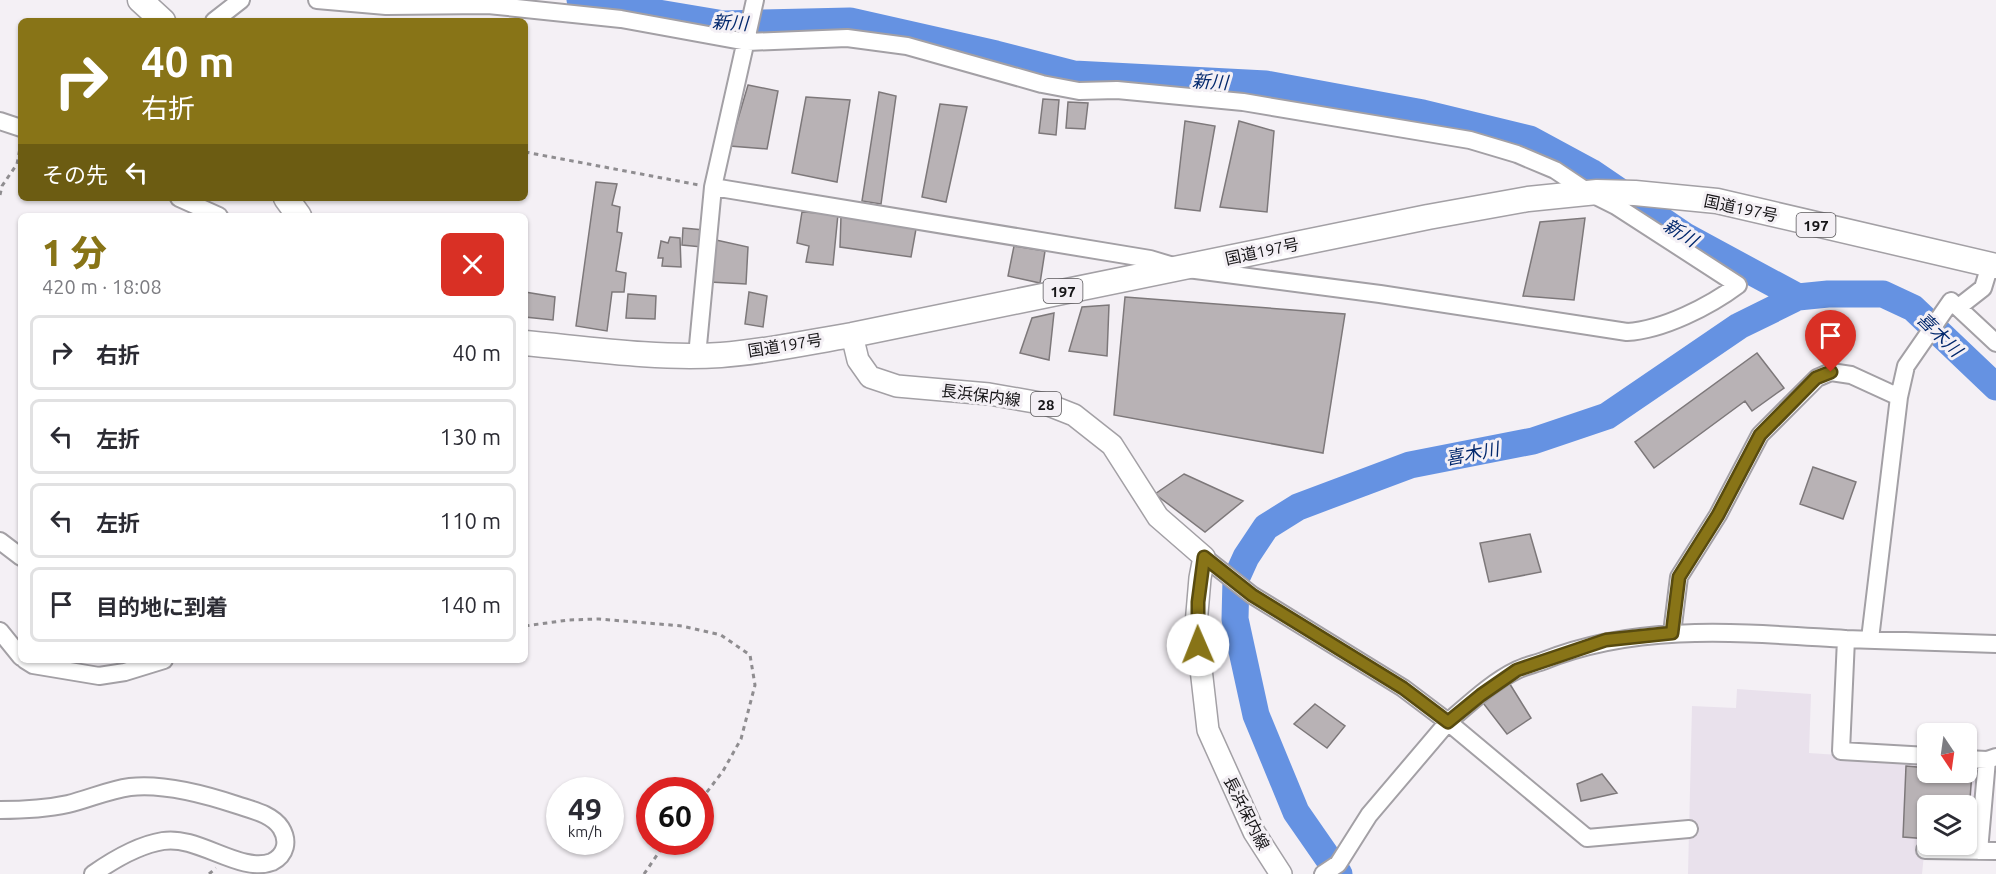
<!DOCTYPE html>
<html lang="ja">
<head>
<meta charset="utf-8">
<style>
  :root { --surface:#fff; --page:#f7f7f7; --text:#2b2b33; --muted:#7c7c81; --line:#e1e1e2; --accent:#887417 }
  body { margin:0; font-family:Ubuntu,"Noto Sans JP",sans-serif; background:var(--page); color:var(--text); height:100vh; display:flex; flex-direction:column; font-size:22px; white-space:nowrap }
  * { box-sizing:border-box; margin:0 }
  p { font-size:20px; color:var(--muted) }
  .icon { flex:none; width:33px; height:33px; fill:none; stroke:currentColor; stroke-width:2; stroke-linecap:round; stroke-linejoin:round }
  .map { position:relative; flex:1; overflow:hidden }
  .panel { position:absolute; left:18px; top:213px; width:510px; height:450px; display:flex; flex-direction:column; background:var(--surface); border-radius:9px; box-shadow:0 2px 4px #0004 }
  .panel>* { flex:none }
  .top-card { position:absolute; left:18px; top:18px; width:510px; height:183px; border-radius:9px; box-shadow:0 2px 4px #0004; background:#887417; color:#fff; overflow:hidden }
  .needle { width:39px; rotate:167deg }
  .controls { position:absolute; left:1917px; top:723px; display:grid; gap:12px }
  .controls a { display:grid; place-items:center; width:60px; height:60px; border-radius:9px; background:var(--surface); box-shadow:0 2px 4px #0004; font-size:30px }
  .speed { position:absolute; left:546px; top:777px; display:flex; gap:12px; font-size:30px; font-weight:700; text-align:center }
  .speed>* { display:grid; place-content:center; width:78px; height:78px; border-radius:50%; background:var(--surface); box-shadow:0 2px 4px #0004; line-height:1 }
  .speed small { font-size:15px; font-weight:400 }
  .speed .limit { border:9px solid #d22; background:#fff; color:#111 }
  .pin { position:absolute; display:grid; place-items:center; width:51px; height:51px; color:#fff; margin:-62px -26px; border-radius:50% 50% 50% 0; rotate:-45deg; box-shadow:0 0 6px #0007 }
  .pin .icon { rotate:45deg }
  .me { position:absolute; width:66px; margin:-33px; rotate:359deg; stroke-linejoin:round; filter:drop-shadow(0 0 4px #0008) }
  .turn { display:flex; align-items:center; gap:21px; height:126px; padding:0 24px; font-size:27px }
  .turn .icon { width:78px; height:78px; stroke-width:2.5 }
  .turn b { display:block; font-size:42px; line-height:51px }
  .then { display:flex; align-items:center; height:57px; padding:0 24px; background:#0003; gap:12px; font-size:22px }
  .round { display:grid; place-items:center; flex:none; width:63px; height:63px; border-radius:9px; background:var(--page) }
  .summary { display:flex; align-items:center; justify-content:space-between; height:102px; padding:0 24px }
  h1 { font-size:36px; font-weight:800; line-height:45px; color:var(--accent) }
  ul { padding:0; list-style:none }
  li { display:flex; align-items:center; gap:18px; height:75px; margin:0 12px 9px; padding:0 12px; border:3px solid var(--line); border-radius:9px }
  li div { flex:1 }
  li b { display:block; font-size:22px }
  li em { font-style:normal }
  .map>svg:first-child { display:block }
</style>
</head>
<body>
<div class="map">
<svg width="1996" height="874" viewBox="0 0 1996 874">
  <rect width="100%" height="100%" fill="#f4f0f5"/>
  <!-- built -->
  <path fill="#e9e1ec" d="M1737,689l74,5 -2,59 118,8 1,11h38l1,-9 13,1 -7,81 -7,-1v-38h-38v38l-3,1 -3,29h-234l4,-168 44,2z"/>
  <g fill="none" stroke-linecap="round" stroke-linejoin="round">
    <!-- river -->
    <path stroke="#6592e2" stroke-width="27" d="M580,0l144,24 126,-3 146,33 78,20 192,10 157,29 107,26 61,33 94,64 113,61
      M1339,874l-43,-62 -40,-97 -21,-96 1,-40 10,-22 20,-30 32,-20 112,-42 123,-24 74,-25 132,-90 59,-29 30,-3h55l30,14 83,79"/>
  </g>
  <!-- building -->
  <path fill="#b8b2b5" stroke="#7d787a" stroke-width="1.5" d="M748,85l30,6 -11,58 -37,-3z
    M879,92l17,4 -15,108 -19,-3z
    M806,97l44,3 -13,82 -45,-9z
    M1043,99l16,1 -3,35 -17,-2z
    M1068,102l20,1 -3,26 -19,-1z
    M940,104l27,3 -21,95 -24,-5z
    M1185,121l30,5 -15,85 -25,-3z
    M1239,121l35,10 -7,81 -47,-5z
    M596,182l21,2 -5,21 8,2 -3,25 5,1 -6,38 10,2 -2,19h-12l-5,39 -31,-5z
    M802,212l36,2 -5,51 -27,-3 3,-16 -12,-3z
    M841,216l75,13 -5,28 -71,-10z
    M1585,218l-11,82 -51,-4 17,-74z
    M683,228l21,2 -2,17 -20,-2z
    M670,237l10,1 1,29 -19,-1 1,-8h-5l3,-17 7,2z
    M716,240l32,7 -2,37 -36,-2z
    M1014,246l31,5 -5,32 -32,-7z
    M525,292l30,5 -2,23 -28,-3z
    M749,292l18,4 -4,31 -18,-3z
    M628,294l28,2 -1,23 -29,-1z
    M1125,297l220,17 -22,139 -209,-38z
    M1109,305l-2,51 -38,-5 13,-44z
    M1054,313l-5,47 -29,-7 12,-35z
    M1757,353l27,35 -32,23 -7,-10 -91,67 -19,-26z
    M1813,467l43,15 -13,37 -43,-15z
    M1184,474l59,27 -38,31 -50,-38z
    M1530,534l11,38 -52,10 -9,-39z
    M1508,681l23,37 -24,16 -27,-35z
    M1315,704l30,22 -18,22 -33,-24z
    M1906,766l22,2v4h44l-5,68 -1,-34h-38v33l-25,-2z
    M1602,774l15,19 -36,8 -4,-17z"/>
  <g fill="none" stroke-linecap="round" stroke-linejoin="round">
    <defs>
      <path id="minor" d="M317,0l69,6 102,-1 133,14 126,23 100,-4 60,8 135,38 37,7 38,-1 126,12 227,38 47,14 38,16 33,22 28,14 122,79c-28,21 -75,45 -111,47l-247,-38 -200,-26 -30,-9 -437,-72
        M214,21l27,-21
        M0,121l21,7
        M179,198l40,18
        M1960,306l23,-18 7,-23
        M697,356l16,-169 42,-187
        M0,541l21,16
        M1204,557l48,38 151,93 45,34c21,-18 44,-40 69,-52 8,-4 18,-6 26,-9 96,-39 201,-28 302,-22 50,2 101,3 151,5
        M0,631l21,26
        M1672,633l7,-56 39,-62 42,-80 57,-57 14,-6 20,3 48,22
        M1846,639l-5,112 87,5
        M1870,639l29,-242 7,-31 45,-65 45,42
        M25,660l8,5 66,11 26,-4 39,-12
        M1966,759l21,1
        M0,810c23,0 45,-1 68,-6 21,-5 40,-14 62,-17 34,-4 74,7 107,18 15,5 35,9 44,23 8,13 5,27 -9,34 -32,12 -74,-27 -109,-21 -25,4 -50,19 -70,33
        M1925,850l71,1
        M1979,851l8,-91 9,-3
        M1323,874l15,-10 31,-49 79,-93 139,116 102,-9"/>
      <path id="major" d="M852,335l6,25 12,17 27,9 92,8 57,10 28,11 38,30 46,72 46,40 -4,21 -4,47 12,105 46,102 27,42"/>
      <path id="highway" d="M140,0l23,21
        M286,198l13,18
        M525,343c64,6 131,16 196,12 44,-3 88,-13 131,-20l576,-118 100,-18 69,-7 38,1 82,8 279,65"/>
    </defs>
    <!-- minor casing -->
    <use href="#minor" stroke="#a3a0a5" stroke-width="20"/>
    <!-- major casing -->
    <use href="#major" stroke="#a3a0a5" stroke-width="24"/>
    <!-- highway casing -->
    <use href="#highway" stroke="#a3a0a5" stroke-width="27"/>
    <!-- path -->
    <path stroke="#8f8d90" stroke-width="3" stroke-dasharray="4.5 4.5" stroke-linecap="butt" d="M525,152l174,33
      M0,195l2,-9 15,-22 4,-21
      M525,626l43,-6 31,-1 83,7 39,9 29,20 5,30 -14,54 -18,32 -23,30
      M209,874l7,-6
      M644,874l22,-32"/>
    <!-- minor -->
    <use href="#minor" stroke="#fff" stroke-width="16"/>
    <!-- major -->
    <use href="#major" stroke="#fff" stroke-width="21"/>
    <!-- highway -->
    <use href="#highway" stroke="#fff" stroke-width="24"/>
  </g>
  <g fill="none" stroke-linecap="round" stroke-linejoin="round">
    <defs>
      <path id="route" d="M1198,645v-43l6,-45 48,38 151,93 45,34 33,-27 36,-25 89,-30 66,-7 7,-56 39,-62 42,-80 56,-57 15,-6"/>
    </defs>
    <!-- route casing -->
    <use href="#route" stroke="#584b0f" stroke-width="15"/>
    <!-- route -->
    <use href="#route" stroke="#887417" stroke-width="10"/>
  </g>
  <g text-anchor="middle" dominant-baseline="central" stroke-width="6" stroke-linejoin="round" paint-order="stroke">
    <!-- shield labels -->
    <g fill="#f4f0f5" stroke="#59575a" stroke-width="1.5">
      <rect x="1796.5" y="213" width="39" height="24" rx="4.5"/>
      <rect x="1043.5" y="279" width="39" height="24" rx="4.5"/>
      <rect x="1031" y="392" width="30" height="24" rx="4.5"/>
    </g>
    <g font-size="15" font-weight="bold" fill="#161517">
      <text x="1816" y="225">197</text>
      <text x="1063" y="291">197</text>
      <text x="1046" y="404">28</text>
    </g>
    <!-- street labels -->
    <g font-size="16" fill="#161517" stroke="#f4f0f5">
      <text transform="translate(1741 208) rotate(12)">国道197号</text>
      <text transform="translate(1262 251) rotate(-12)">国道197号</text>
      <text transform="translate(785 345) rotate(-9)">国道197号</text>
      <text transform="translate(981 395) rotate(7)">長浜保内線</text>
      <text transform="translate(1247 813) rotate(63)">長浜保内線</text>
    </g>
    <!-- water labels -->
    <g font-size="18" font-style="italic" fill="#02286d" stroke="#f4f0f5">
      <text transform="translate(730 22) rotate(3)">新川</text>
      <text transform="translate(1210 81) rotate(3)">新川</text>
      <text transform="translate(1681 232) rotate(32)">新川</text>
      <text transform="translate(1940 334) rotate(44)">喜木川</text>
      <text transform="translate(1472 453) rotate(-11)">喜木川</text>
    </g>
  </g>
</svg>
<div class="controls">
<a><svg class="needle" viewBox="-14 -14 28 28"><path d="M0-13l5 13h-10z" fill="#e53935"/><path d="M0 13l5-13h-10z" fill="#7c7c81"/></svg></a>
<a><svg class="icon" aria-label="layers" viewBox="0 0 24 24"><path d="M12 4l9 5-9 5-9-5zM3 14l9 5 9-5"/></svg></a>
</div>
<div class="speed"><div>49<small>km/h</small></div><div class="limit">60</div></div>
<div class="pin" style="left:1831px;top:372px;background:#d93025"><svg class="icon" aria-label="arrive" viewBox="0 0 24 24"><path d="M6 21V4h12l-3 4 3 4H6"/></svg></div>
<svg class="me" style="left:1198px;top:645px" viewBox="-20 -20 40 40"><circle r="19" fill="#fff"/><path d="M0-13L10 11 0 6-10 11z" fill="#887417"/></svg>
<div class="top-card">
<div class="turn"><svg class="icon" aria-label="right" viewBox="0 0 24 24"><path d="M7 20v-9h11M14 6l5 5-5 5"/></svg><div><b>40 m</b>右折</div></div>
<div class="then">その先<svg class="icon" aria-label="left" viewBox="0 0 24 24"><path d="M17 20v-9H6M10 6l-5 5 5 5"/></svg></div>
</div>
<section class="panel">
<div class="summary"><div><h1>1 分</h1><p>420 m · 18:08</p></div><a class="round" style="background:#d93025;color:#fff"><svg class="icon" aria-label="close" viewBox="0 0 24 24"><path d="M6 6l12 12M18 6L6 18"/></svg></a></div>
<ul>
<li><svg class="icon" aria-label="right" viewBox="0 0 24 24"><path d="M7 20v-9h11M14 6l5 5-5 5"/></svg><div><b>右折</b></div><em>40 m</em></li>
<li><svg class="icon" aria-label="left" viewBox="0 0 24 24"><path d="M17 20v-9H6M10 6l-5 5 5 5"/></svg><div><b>左折</b></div><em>130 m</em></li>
<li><svg class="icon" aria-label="left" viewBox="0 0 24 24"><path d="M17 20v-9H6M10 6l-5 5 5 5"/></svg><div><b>左折</b></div><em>110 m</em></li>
<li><svg class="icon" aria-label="arrive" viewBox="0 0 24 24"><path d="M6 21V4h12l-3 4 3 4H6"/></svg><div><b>目的地に到着</b></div><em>140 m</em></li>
</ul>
</section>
</div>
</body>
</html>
